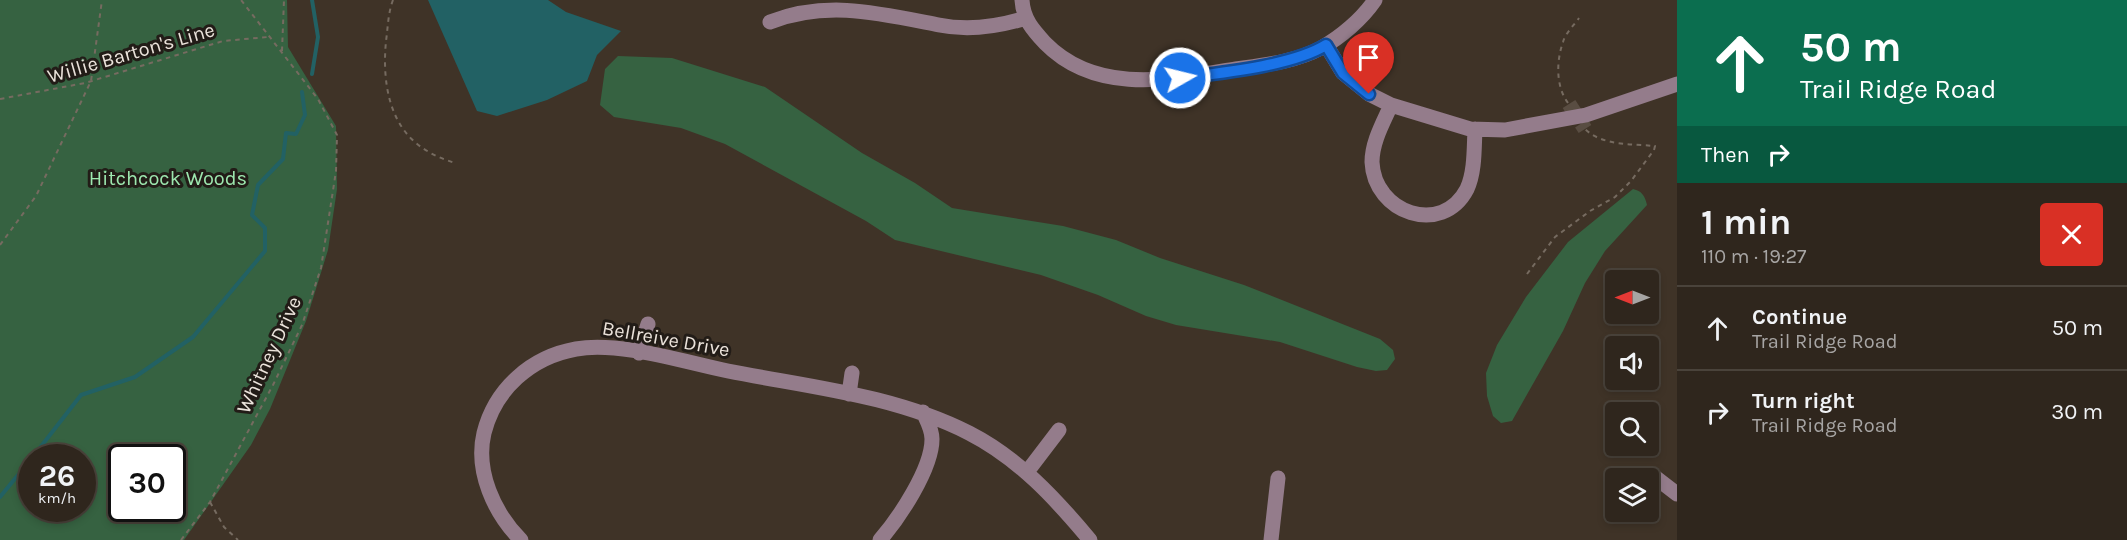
<!DOCTYPE html>
<html lang="en">
<head>
<meta charset="utf-8">
<style>
  :root { --surface:#2f261d; --page:#3b322a; --text:#f1f3f6; --muted:#a7a5a4; --line:#4a433b }
  body { margin:0; font-family:Karla,sans-serif; background:var(--page); color:var(--text); height:100vh; display:flex; flex-direction:column; font-size:22px; white-space:nowrap }
  * { box-sizing:border-box; margin:0 }
  p { font-size:20px; color:var(--muted) }
  .icon { flex:none; width:33px; height:33px; fill:none; stroke:currentColor; stroke-width:2; stroke-linecap:round; stroke-linejoin:round }
  .map { position:relative; flex:1; overflow:hidden }
  .panel { display:flex; flex-direction:column; background:var(--surface); width:450px }
  .panel>* { flex:none }
  .banner { background:#0b6e4f; color:#fff; overflow:hidden }
  .needle { width:39px; rotate:270deg }
  .tools { position:absolute; left:1605px; top:270px; display:grid; gap:12px }
  .tools a { display:grid; place-items:center; width:54px; height:54px; border-radius:6px; background:var(--surface); box-shadow:0 3px 9px #0003,0 0 0 2px var(--line); font-size:30px }
  .speed { position:absolute; left:18px; top:444px; display:flex; gap:12px; font-size:30px; font-weight:700; text-align:center }
  .speed>* { display:grid; place-content:center; width:78px; height:78px; border-radius:50%; background:var(--surface); box-shadow:0 3px 9px #0003,0 0 0 2px var(--line); line-height:1 }
  .speed small { font-size:15px; font-weight:400 }
  .speed .limit { border:3px solid #111; border-radius:9px; background:#fff; color:#111 }
  .pin { position:absolute; display:grid; place-items:center; width:51px; height:51px; color:#fff; margin:-62px -26px; border-radius:50% 50% 50% 0; rotate:-45deg; box-shadow:0 0 6px #0007 }
  .pin .icon { rotate:45deg }
  .me { position:absolute; width:66px; margin:-33px; rotate:82deg; stroke-linejoin:round; filter:drop-shadow(0 0 4px #0008) }
  .turn { display:flex; align-items:center; gap:21px; height:126px; padding:0 24px; font-size:27px }
  .turn .icon { width:78px; height:78px; stroke-width:2.5 }
  .turn b { display:block; font-size:42px; line-height:51px }
  .then { display:flex; align-items:center; height:57px; padding:0 24px; background:#0003; gap:12px; font-size:22px }
  .round { display:grid; place-items:center; flex:none; width:63px; height:63px; border-radius:6px; background:var(--page) }
  .head { display:flex; align-items:center; justify-content:space-between; height:102px; padding:0 24px }
  h1 { font-size:36px; font-weight:700; line-height:45px }
  ul { padding:0; list-style:none }
  li { display:flex; align-items:center; gap:18px; height:84px; padding:0 24px; border-top:2px solid var(--line) }
  li div { flex:1 }
  li b { display:block; font-size:22px }
  li em { font-style:normal }
  main { display:flex; flex:1; min-height:0 }
  .map>svg:first-child { display:block }
</style>
</head>
<body>
<main>
<div class="map">
<svg width="1677" height="540" viewBox="0 0 1677 540">
  <rect width="100%" height="100%" fill="#3f3327"/>
  <!-- green -->
  <path fill="#366241" fill-rule="evenodd" d="M0,0h287l1,47 48,79 1,63 -9,61 -22,71 -36,88 -19,36 -67,95h-184zM32,458h50v50h-50zM122,458h50v50h-50z
    M618,56l54,2 93,29 97,66 53,30 37,25 111,18 53,14 44,18 84,27 136,54 13,11 2,9 -8,11 -11,1 -19,-4 -77,-25 -104,-17 -30,-9 -48,-21 -57,-20 -146,-35 -29,-19 -141,-77 -44,-16 -67,-11 -14,-12 5,-36z
    M1633,189c9,2 12,7 14,16l-42,46 -20,32 -22,48 -51,90 -11,2 -8,-7 -6,-20 -1,-23 11,-28 29,-48 42,-55z"/>
  <!-- water -->
  <path fill="#226164" d="M428,0h120l18,12 55,19 -24,24 -10,26 -40,19 -50,16 -20,-5z"/>
  <g fill="none" stroke-linecap="round" stroke-linejoin="round">
    <!-- stream -->
    <path stroke="#226164" stroke-width="4" d="M312,0l6,37 -6,37
      M32,458l49,-63 54,-18 58,-40 72,-86v-23l-13,-13 6,-30 25,-26 3,-26 10,1 9,-19 -3,-23
      M0,497l32,-39"/>
    <!-- minor-tunnel -->
    <path stroke="#594d42" stroke-width="15" stroke-dasharray="15 8" stroke-linecap="butt" d="M1569,104l16,25"/>
    <!-- path -->
    <path stroke="#766b60" stroke-width="2" stroke-dasharray="4.5 4.5" stroke-linecap="butt" d="M393,0c-5,13 -5,27 -7,41 -4,42 3,89 43,111 8,5 17,8 26,11
      M282,51l2,-51
      M0,99l85,-16 138,-42 45,-4
      M1568,103c-12,-16 -12,-41 -5,-61 2,-8 11,-17 16,-24
      M0,245l36,-49 55,-115 11,-81
      M1527,274l28,-37 35,-26 25,-14 16,-16 23,-31 1,-4c-22,-2 -53,0 -70,-17
      M210,502l14,25 14,13
      M181,540l29,-38 63,-117 29,-60 19,-57 15,-97 1,-36 -19,-36 -77,-99"/>
    <!-- minor -->
    <path stroke="#947c8b" stroke-width="15" d="M1022,0c1,19 11,30 23,43 52,53 127,36 191,26 28,-4 59,-7 85,-21 20,-11 41,-29 54,-48
      M770,22c57,-22 108,-9 169,3 29,6 58,2 87,-7
      M1326,45l17,28 26,21 22,11 79,24 35,1 81,-15 91,-31
      M1391,105c-8,18 -19,37 -19,57 2,51 70,75 95,27 8,-17 7,-41 8,-60
      M639,353l9,-29
      M849,394l3,-21
      M1027,472l32,-42
      M1651,474l26,20
      M521,540c-27,-27 -46,-69 -37,-107 11,-44 47,-76 92,-84 43,-8 108,13 152,22 81,16 166,24 241,62 49,25 86,65 121,107
      M880,540c19,-22 52,-71 52,-101 0,-10 -5,-18 -9,-27
      M1271,540l7,-62"/>
  </g>
  <g fill="none" stroke-linecap="round" stroke-linejoin="round">
    <defs>
      <path id="route" d="M1180,78c40,-5 112,-12 146,-33l17,28 26,21"/>
    </defs>
    <!-- route casing -->
    <use href="#route" stroke="#114b97" stroke-width="15"/>
    <!-- route -->
    <use href="#route" stroke="#1a73e8" stroke-width="10"/>
  </g>
  <g text-anchor="middle" dominant-baseline="central" stroke-width="6" stroke-linejoin="round" paint-order="stroke">
    <!-- street labels -->
    <g font-size="20" fill="#ebe3db" stroke="#221c17">
      <text transform="translate(131 53) rotate(-16)">Willie Barton's Line</text>
      <text transform="translate(666 339) rotate(10)">Bellreive Drive</text>
      <text transform="translate(269 355) rotate(-65)">Whitney Drive</text>
    </g>
    <!-- park labels -->
    <g font-size="20" fill="#9de8af" stroke="#221c17">
      <text x="168" y="178">Hitchcock Woods</text>
    </g>
  </g>
</svg>
<div class="tools">
<a><svg class="needle" viewBox="-14 -14 28 28"><path d="M0-13l5 13h-10z" fill="#e53935"/><path d="M0 13l5-13h-10z" fill="#a7a5a4"/></svg></a>
<a><svg class="icon" aria-label="sound" viewBox="0 0 24 24"><path d="M4 9h4l5-4v14l-5-4H4zM17 9q2 3 0 6"/></svg></a>
<a><svg class="icon" aria-label="search" viewBox="0 0 24 24"><circle cx="10" cy="10" r="6"/><path d="M15 15l6 6"/></svg></a>
<a><svg class="icon" aria-label="layers" viewBox="0 0 24 24"><path d="M12 4l9 5-9 5-9-5zM3 14l9 5 9-5"/></svg></a>
</div>
<div class="speed"><div>26<small>km/h</small></div><div class="limit">30</div></div>
<div class="pin" style="left:1369px;top:94px;background:#d93025"><svg class="icon" aria-label="arrive" viewBox="0 0 24 24"><path d="M6 21V4h12l-3 4 3 4H6"/></svg></div>
<svg class="me" style="left:1180px;top:78px" viewBox="-20 -20 40 40"><circle r="17" fill="#1a73e8" stroke="#fff" stroke-width="3"/><path d="M0-11L8 9 0 5-8 9z" fill="#fff"/></svg>
</div>
<section class="panel">
<div class="banner">
<div class="turn"><svg class="icon" aria-label="ahead" viewBox="0 0 24 24"><path d="M12 20V5M6 11l6-6 6 6"/></svg><div><b>50 m</b>Trail Ridge Road</div></div>
<div class="then">Then<svg class="icon" aria-label="right" viewBox="0 0 24 24"><path d="M7 20v-9h11M14 6l5 5-5 5"/></svg></div>
</div>
<div class="head"><div><h1>1 min</h1><p>110 m · 19:27</p></div><a class="round" style="background:#d93025;color:#fff"><svg class="icon" aria-label="close" viewBox="0 0 24 24"><path d="M6 6l12 12M18 6L6 18"/></svg></a></div>
<ul>
<li><svg class="icon" aria-label="ahead" viewBox="0 0 24 24"><path d="M12 20V5M6 11l6-6 6 6"/></svg><div><b>Continue</b><p>Trail Ridge Road</p></div><em>50 m</em></li>
<li><svg class="icon" aria-label="right" viewBox="0 0 24 24"><path d="M7 20v-9h11M14 6l5 5-5 5"/></svg><div><b>Turn right</b><p>Trail Ridge Road</p></div><em>30 m</em></li>
</ul>
</section>
</main>
</body>
</html>
